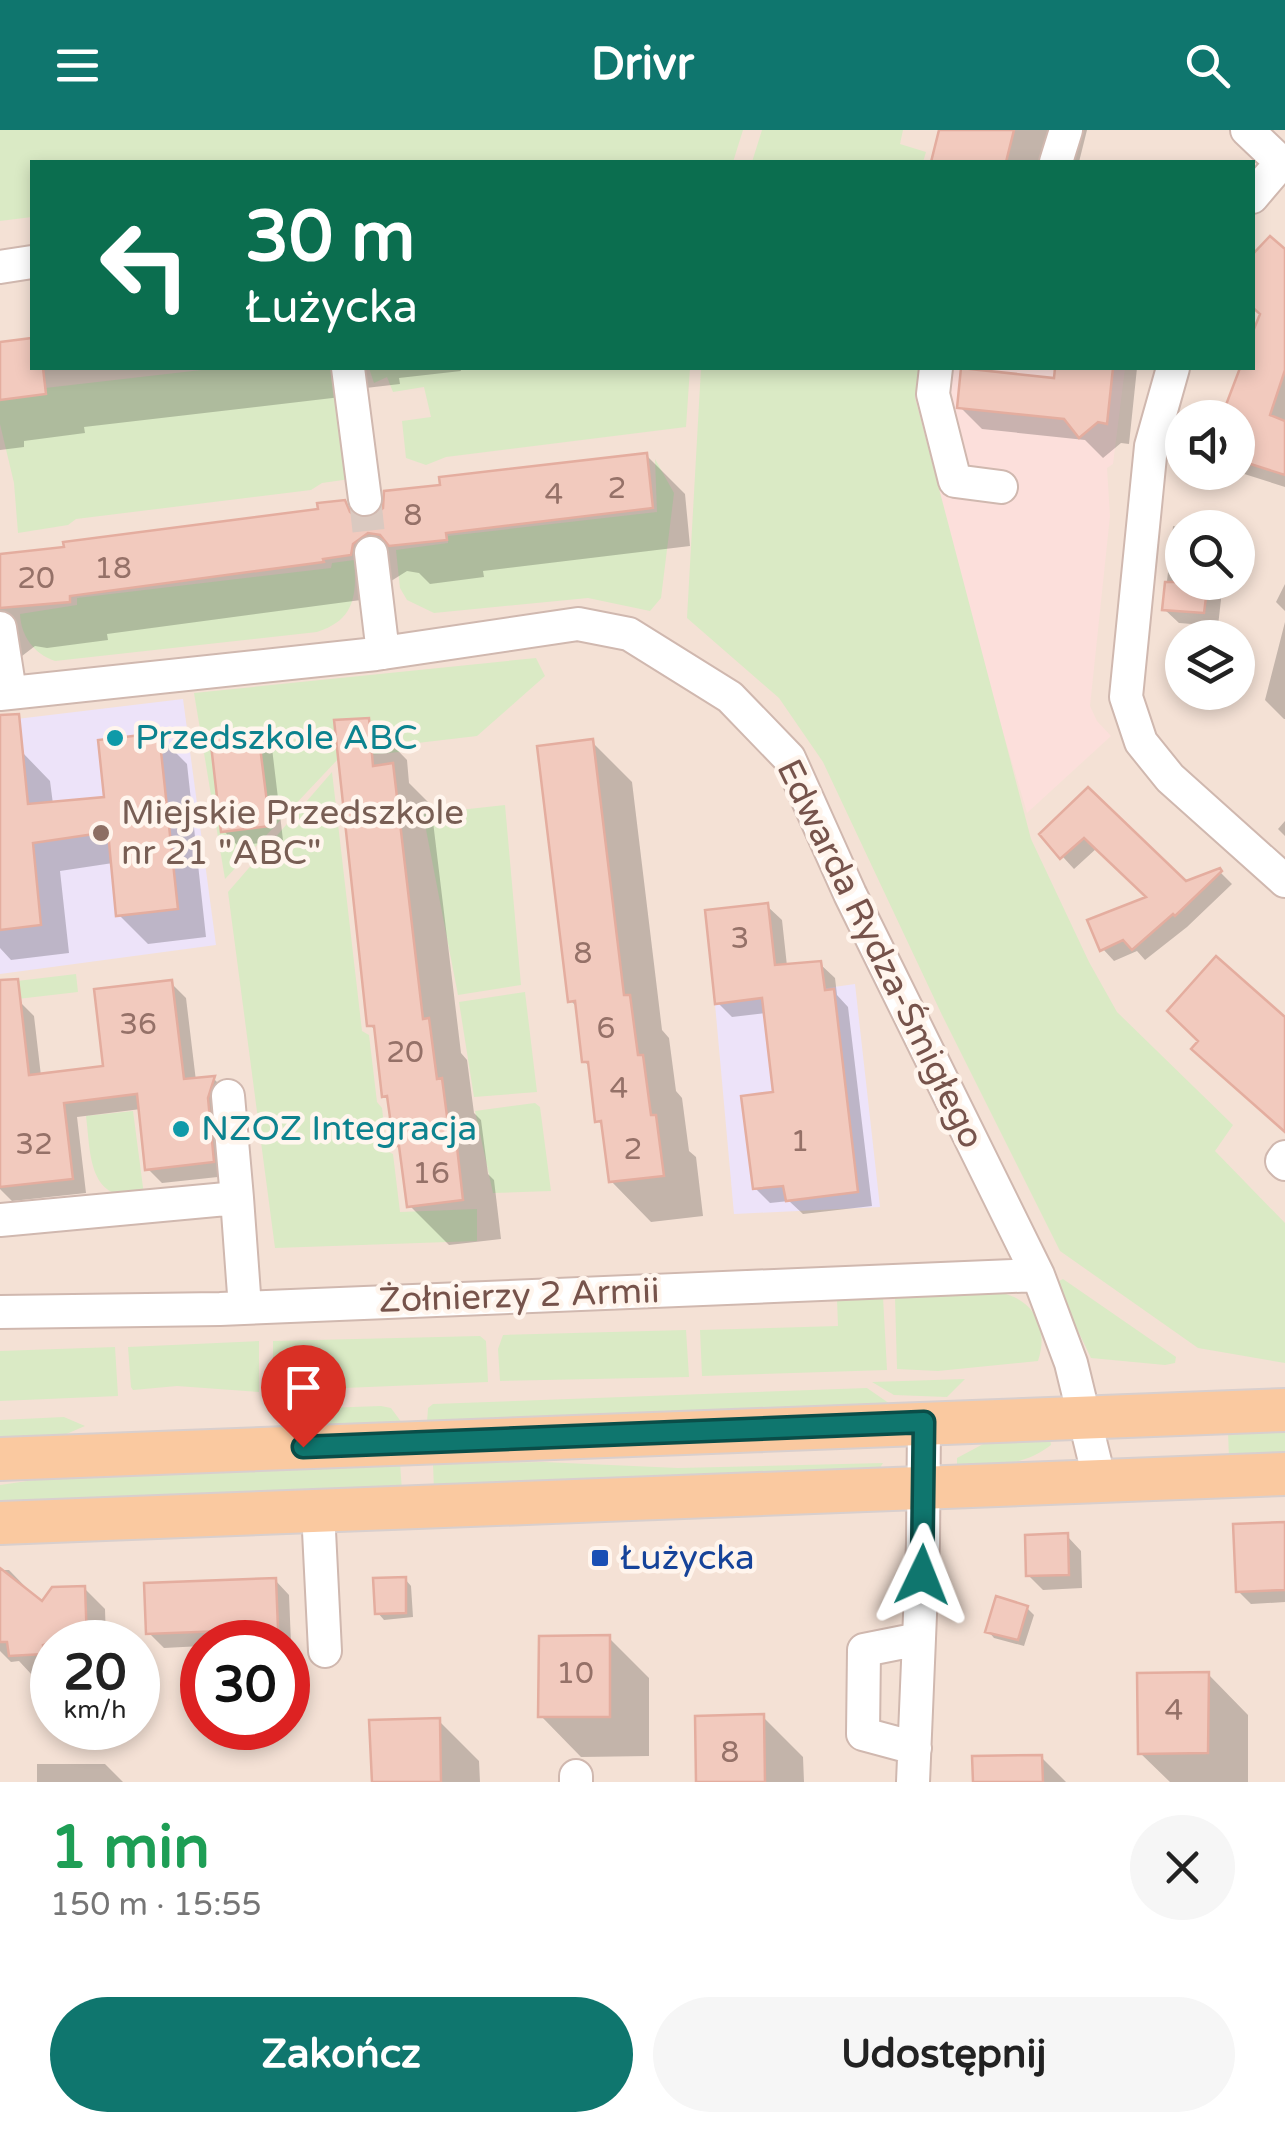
<!DOCTYPE html>
<html lang="pl">
<head>
<meta charset="utf-8">
<style>
  :root { --surface:#fff; --page:#f6f6f6; --text:#222; --muted:#767676; --accent:#0f766e }
  body { margin:0; font-family:"Varela Round",sans-serif; background:var(--page); color:var(--text); height:100vh; display:flex; flex-direction:column; font-size:38px; white-space:nowrap }
  * { box-sizing:border-box; margin:0 }
  p { font-size:32px; color:var(--muted) }
  .icon { flex:none; width:55px; height:55px; fill:none; stroke:currentColor; stroke-width:2; stroke-linecap:round; stroke-linejoin:round }
  .map { position:relative; height:1652px; overflow:hidden }
  .panel { display:flex; flex-direction:column; background:var(--surface); flex:1 }
  .panel>* { flex:none }
  .guide { position:absolute; left:30px; top:30px; width:1225px; height:210px; border-radius:0px; box-shadow:0 5px 15px #0003; background:#0b6e4f; color:#fff; overflow:hidden }
  .controls { position:absolute; left:1165px; top:270px; display:grid; gap:20px }
  .controls a { display:grid; place-items:center; width:90px; height:90px; border-radius:50%; background:var(--surface); box-shadow:0 5px 15px #0003; font-size:50px }
  .speed { position:absolute; left:30px; top:1490px; display:flex; gap:20px; font-size:50px; font-weight:700; text-align:center }
  .speed>* { display:grid; place-content:center; width:130px; height:130px; border-radius:50%; background:var(--surface); box-shadow:0 5px 15px #0003; line-height:1 }
  .speed small { font-size:25px; font-weight:400 }
  .speed .limit { border:15px solid #d22; background:#fff; color:#111 }
  .pin { position:absolute; display:grid; place-items:center; width:85px; height:85px; color:#fff; margin:-102px -42px; border-radius:50% 50% 50% 0; rotate:-45deg; box-shadow:0 0 10px #0007 }
  .pin .icon { rotate:45deg }
  .me { position:absolute; width:110px; margin:-55px; rotate:2deg; stroke-linejoin:round; filter:drop-shadow(0 0 8px #0008) }
  .turn { display:flex; align-items:center; gap:35px; height:210px; padding:0 50px; font-size:45px }
  .turn .icon { width:130px; height:130px; stroke-width:2.5 }
  .turn b { display:block; font-size:70px; line-height:85px }
  .round { display:grid; place-items:center; flex:none; width:105px; height:105px; border-radius:52px; background:var(--page) }
  .overview { display:flex; align-items:center; justify-content:space-between; height:170px; padding:0 50px }
  h1 { font-size:60px; font-weight:700; line-height:75px; color:#1e9e55 }
  .button { display:flex; gap:20px; margin-top:auto; padding:20px 50px }
  .button a { flex:1; height:115px; border-radius:60px; background:var(--accent); color:#fff; font-size:40px; font-weight:700; line-height:115px; text-align:center }
  .button a+a { background:var(--page); color:var(--text) }
  header { display:flex; justify-content:space-between; align-items:center; height:130px; padding:0 50px; background:var(--accent); color:#fff; font-size:45px; font-weight:700 }
  .map>svg:first-child { display:block }
</style>
</head>
<body>
<header><svg class="icon" aria-label="menu" viewBox="0 0 24 24"><path d="M4 6h16M4 12h16M4 18h16"/></svg>Drivr<svg class="icon" aria-label="search" viewBox="0 0 24 24"><circle cx="10" cy="10" r="6"/><path d="M15 15l6 6"/></svg></header>
<div class="map">
<svg width="1285" height="1652" viewBox="0 0 1285 1652">
  <rect width="100%" height="100%" fill="#fcf0e7"/>
  <!-- residential -->
  <path fill="#f4e1d5" fill-rule="evenodd" d="M0,0h1285v1652h-1285zM32,32h1220v206h-1220zM1182,288h56v54h-56zM1182,398h56v54h-56zM1182,508h56v54h-56zM52,1512h86v86h-86zM202,1512h86v86h-86z"/>
  <!-- commercial -->
  <path fill="#fcdfdb" d="M911,238h214l-12,96 -6,4 3,48 -20,190 7,15 14,15 -84,77 -93,-314 -20,-86z"/>
  <!-- education -->
  <path fill="#ede3f9" d="M183,569l33,246 -216,29v-253z
    M855,854l25,223 -146,7 -19,-210z"/>
  <!-- green -->
  <path fill="#daeac5" d="M0,0h743l-10,32h-701v55l-32,4z
    M762,0h141l-3,14 26,8 -3,10h-171z
    M219,238h119l12,111 -28,4 -11,7 -235,29 -8,6 -50,8 -4,-50 -14,-59v-24l45,-6v-6z
    M369,238h321l-4,59 -240,30 -20,8 -20,-7 -4,-37 29,-4 -7,-30 -31,5 -6,-15 -13,6z
    M701,238h219l-5,29 116,442 58,123 28,50 116,113 -18,26 70,72v140l-87,-15 -138,-97 -118,-236 -119,-253 -44,-64 -92,-80z
    M655,329l19,34 -13,105 -11,13 -62,-13 -154,15 -27,-13 -7,-12 -4,-38 52,-7v-7l209,-24z
    M354,430c3,35 1,60 -37,72l-262,29c-21,-7 -34,-25 -35,-47l57,-9v-7l254,-30 1,-5z
    M536,528l9,18 -68,60 -68,8v7l-70,7 -114,121 -31,-186z
    M332,642l30,259 7,4 8,67 5,6 5,43 6,3 7,58 77,-3v32l-202,7 -47,-356z
    M505,675l16,180 -63,10 -35,-181z
    M76,844l2,18 -78,9v-18z
    M525,862l12,100 -63,5 -15,-95z
    M535,973l5,4 11,84 -58,2 -18,-82z
    M133,981l11,84c-56,9 -53,-39 -58,-79z
    M1063,1149l113,78 -1,6 -10,2 -74,-7 -36,-75z
    M1001,1163c33,6 48,36 37,68l-100,10 -41,-2 -2,-72z
    M883,1167l4,73 -185,6 -2,-46 138,-4 -1,-27z
    M686,1200l3,47 -189,4 -2,-32 5,-14z
    M480,1206l6,5 2,41 -215,9v-50z
    M259,1211v51l-82,-6 -44,4 -2,-3 -3,-40z
    M115,1217l3,49 -118,5v-50z
    M965,1249l-18,18 -53,-2 -22,-13z
    M867,1258l26,18 -466,17 1,-15 5,-4z
    M381,1276l10,2 11,15 -63,3 -47,-7 32,-11z
    M64,1287l21,9 -21,9 -64,3v-18z
    M1285,1299v27l-56,3 -1,-28z
    M1050,1309l1,6c-28,22 -61,21 -94,21v-8l30,-16z
    M543,1332l135,6 205,-5 -5,8 -444,19 -1,-26z
    M400,1333l2,28 -402,15v-21l69,-10z"/>
  <!-- shadow -->
  <path fill="#0003" d="M948,0h139l-8,32h-145l7,-30z
    M1285,123v234l-47,-15v-54h-14l19,-50h9z
    M32,210v28h428l1,3 -62,7 1,6 -60,7 1,6 -257,30 1,6 -61,8v6l-24,3v-105z
    M1057,238h80l-8,76 -8,-1 -18,15 -18,-18 -103,-11 -22,-22 96,-27z
    M646,325l39,39 5,52 -207,25 1,6 -54,7 -11,-11 -12,-2 -46,29 -254,34 1,6 -61,8 -12,-2 -13,10 -22,3v-96l320,-51 24,-9 18,18h7z
    M1173,396l10,2 -1,54h41l-5,44 -39,-3 -15,-14z
    M1285,454v27l-9,-9z
    M1285,492v97h-1l-19,-19z
    M368,590l39,40 2,23 22,22 30,248 6,7 7,53 7,7 7,54 6,6 7,59 -52,6 -39,-39 -8,-55 -6,-6 -5,-42 -7,-7 -7,-64 -7,-7z
    M257,603l15,15 11,92 -45,6 -14,-15z
    M158,605l29,29 19,173 -58,7 -29,-29 -6,-52 -53,8 9,82 -58,7 -11,-12v-193l22,-3 28,29 3,23 54,-5z
    M592,612l40,40 30,248 7,8 7,53 6,7 7,53 7,6 7,59 -52,6 -40,-41 -6,-53 -7,-7 -7,-53 -7,-7 -6,-53 -7,-7z
    M1088,661l97,93 34,-13 13,13 -45,43 -42,33 -8,-9 -23,10 -11,-12 47,-51 -53,-50 -23,21 -32,-35z
    M1285,691v15l-7,-7z
    M767,776l15,14 5,46 33,-2 15,14 2,17 11,12 24,199 -69,8 -14,-13 -19,2 -15,-15 20,-94 -9,-81 -34,4 -14,-14z
    M171,853l15,15 10,83 18,-2 14,14 -1,83 -65,7 -14,-14 -7,-60 -64,8 9,76 -74,8 -12,-12v-186l19,-2 15,15 7,60 65,-8z
    M1285,1395v77l-34,2 -13,-13z
    M1067,1406l14,15 1,37 -39,2 -15,-15z
    M0,1440h9l33,34 42,-16 21,21 1,33h-54v33h-20l-13,-14 -8,1 -11,-11z
    M405,1449l6,7 2,31 -29,3 -6,-7z
    M275,1450l14,15 2,48 -89,-1v4l-38,2 -15,-15z
    M1027,1478l7,7 -10,31 -30,-8 -6,-7z
    M609,1508l40,40v78l-68,1 -40,-41z
    M1208,1544l40,41v67h-78l-30,-29z
    M763,1587l40,40 1,25h-106z
    M439,1591l40,40 1,21h-106z
    M1041,1627l25,25h-93z
    M37,1634h68l18,18h-86z"/>
  <!-- building -->
  <path fill="#f2cabe" stroke="#e4ad9f" stroke-width="2.5" d="M939,0h75l-8,32h-75z
    M1270,106l15,13v121l-15,45 15,6v54l-47,-15v-42h-17l19,-50h12v-34l8,-20 -8,-7v-52z
    M32,208v30h11l3,26 -46,6v-58z
    M961,238l93,10 1,-10h58l-6,56 -9,-2 -19,16 -15,-19 -107,-11z
    M647,323l6,55 -207,25 1,7 -58,6 -9,-11 -12,-2 -15,11 -2,11 -28,4 1,3 -254,34v6l-70,6v-54l64,-7 -1,-5 255,-33 -1,-6 28,-3 5,12 8,6 11,1 14,-11 1,-17 56,-6 -1,-8z
    M1165,452h43l-4,31 -42,-3z
    M19,584l9,90 76,-7 -6,-57 61,-7 19,176 -62,7 -8,-84 -75,11 8,82 -41,5v-215z
    M369,588l4,48 20,-3 30,256 6,-1 8,61 5,-1 8,61 6,-1 7,62 -56,7 -8,-61h-5l-7,-50 -5,1 -8,-71h-7l-33,-306z
    M258,601l12,95 -49,6 -11,-96z
    M593,609l31,256h6l8,60h5l8,60h5l8,61 -55,6 -8,-61 -6,1 -7,-60h-6l-7,-61 -7,1 -31,-256z
    M1088,657l98,94 34,-13 2,3 -47,45 -2,-2 -41,36 -9,-10 -23,11 -13,-31 59,-23 -62,-59 -24,21 -21,-25z
    M768,773l7,62 46,-4 4,29 9,-1 24,203 -72,9 -3,-15 -30,3 -12,-93 32,-4 -11,-94 -47,6 -10,-94z
    M1216,826l69,61v115l-94,-83 7,-8 -31,-30z
    M18,849l11,96 74,-9 -9,-77 78,-9 12,99 31,-3 -7,22 6,64 -69,8 -8,-76 -73,9 9,76 -73,8v-207z
    M1285,1392v68l-49,2 -3,-68z
    M1068,1403l1,42 -43,1 -1,-41z
    M0,1438l42,33 10,-14 33,-1 2,56h-35l-9,3 1,9 -35,2 -2,-14h-7z
    M406,1447v36l-31,1 -2,-36z
    M276,1448l2,51 -132,5 -2,-51z
    M996,1466l32,10 -10,34 -33,-8z
    M610,1505v82h-72l1,-81z
    M1209,1542l-1,81 -70,1 -1,-81z
    M764,1584l1,68h-69l-1,-66z
    M440,1588l1,64h-69l-3,-62z
    M1042,1625l1,27h-70l-1,-26z"/>
  <g fill="none" stroke-linecap="round" stroke-linejoin="round">
    <!-- minor-tunnel -->
    <path stroke="#dac9c0" stroke-width="32" stroke-dasharray="32 16" stroke-linecap="butt" d="M365,369l6,54"/>
    <defs>
      <path id="minor" d="M1247,0l38,36
        M1056,32l10,-32
        M1252,67l29,-34
        M0,137l32,-5
        M348,238l17,131
        M936,238l-3,26 22,87 46,6
        M1173,238l-22,78 -25,251 15,45 29,36 115,103
        M371,423l12,100
        M0,498l10,64
        M0,564l376,-40 202,-30 51,10 101,63 59,61 61,136 188,381 33,88 29,119
        M228,966l9,102
        M1285,1027l-3,4 3,3
        M0,1090l237,-22 8,110
        M0,1182l220,-3 818,-34
        M318,1381l7,140
        M915,1618l-52,-14 1,-84 55,-11
        M576,1646v6
        M913,1652l10,-239 1,-121"/>
      <path id="major" d="M0,1329l1285,-49
        M0,1393l1285,-49"/>
    </defs>
    <!-- minor casing -->
    <use href="#minor" stroke="#d0b8af" stroke-width="36"/>
    <!-- major casing -->
    <use href="#major" stroke="#d9cfcd" stroke-width="46"/>
    <!-- minor -->
    <use href="#minor" stroke="#fff" stroke-width="32"/>
    <!-- major -->
    <use href="#major" stroke="#fac9a0" stroke-width="42"/>
  </g>
  <g fill="none" stroke-linecap="round" stroke-linejoin="round">
    <defs>
      <path id="route" d="M303,1317l621,-25 -2,153"/>
    </defs>
    <!-- route casing -->
    <use href="#route" stroke="#0a4d48" stroke-width="25"/>
    <!-- route -->
    <use href="#route" stroke="#0f766e" stroke-width="18"/>
  </g>
  <!-- markers -->
  <g fill="#0f9aa8" stroke="#fff5ed" stroke-width="4">
    <circle cx="115" cy="608" r="10"/>
    <circle cx="181" cy="999" r="10"/>
  </g>
  <circle fill="#8d6e63" stroke="#fff5ed" stroke-width="4" cx="101" cy="703" r="10"/>
  <rect fill="#1a4fb4" stroke="#fff5ed" stroke-width="4" x="590" y="1418" width="20" height="20" rx="5"/>
  <g text-anchor="middle" dominant-baseline="central" stroke-width="9" stroke-linejoin="round" paint-order="stroke">
    <!-- number labels -->
    <g font-size="30" fill="#957168">
      <text x="617" y="358">2</text>
      <text x="554" y="364">4</text>
      <text x="413" y="385">8</text>
      <text x="113" y="438">18</text>
      <text x="36" y="448">20</text>
      <text x="740" y="808">3</text>
      <text x="583" y="823">8</text>
      <text x="138" y="894">36</text>
      <text x="606" y="898">6</text>
      <text x="405" y="922">20</text>
      <text x="619" y="958">4</text>
      <text x="800" y="1011">1</text>
      <text x="34" y="1014">32</text>
      <text x="633" y="1019">2</text>
      <text x="431" y="1043">16</text>
      <text x="575" y="1543">10</text>
      <text x="1174" y="1580">4</text>
      <text x="730" y="1622">8</text>
    </g>
    <!-- culture labels -->
    <g font-size="35" fill="#0d838f" stroke="#fff5ed" text-anchor="start">
      <text x="135" y="608">Przedszkole ABC</text>
      <text x="201" y="999">NZOZ Integracja</text>
    </g>
    <!-- education labels -->
    <g font-size="35" fill="#785e54" stroke="#fff5ed" text-anchor="start">
      <text x="121" y="683">Miejskie Przedszkole<tspan x="121" dy="40">nr 21 "ABC"</tspan></text>
    </g>
    <!-- street labels -->
    <g font-size="35" fill="#76534b" stroke="#fff5ed">
      <text transform="translate(880 824) rotate(64)">Edwarda Rydza-Śmigłego</text>
      <text transform="translate(519 1166) rotate(-2)">Żołnierzy 2 Armii</text>
    </g>
    <!-- transit labels -->
    <g font-size="35" fill="#164399" stroke="#fff5ed" text-anchor="start">
      <text x="620" y="1428">Łużycka</text>
    </g>
  </g>
</svg>
<div class="controls">
<a><svg class="icon" aria-label="sound" viewBox="0 0 24 24"><path d="M4 9h4l5-4v14l-5-4H4zM17 9q2 3 0 6"/></svg></a>
<a><svg class="icon" aria-label="search" viewBox="0 0 24 24"><circle cx="10" cy="10" r="6"/><path d="M15 15l6 6"/></svg></a>
<a><svg class="icon" aria-label="layers" viewBox="0 0 24 24"><path d="M12 4l9 5-9 5-9-5zM3 14l9 5 9-5"/></svg></a>
</div>
<div class="speed"><div>20<small>km/h</small></div><div class="limit">30</div></div>
<div class="pin" style="left:303px;top:1317px;background:#d93025"><svg class="icon" aria-label="arrive" viewBox="0 0 24 24"><path d="M6 21V4h12l-3 4 3 4H6"/></svg></div>
<svg class="me" style="left:922px;top:1445px" viewBox="-20 -20 40 40"><path d="M0-17L14 15 0 8-14 15z" fill="#0f766e" stroke="#fff" stroke-width="4"/></svg>
<div class="guide">
<div class="turn"><svg class="icon" aria-label="left" viewBox="0 0 24 24"><path d="M17 20v-9H6M10 6l-5 5 5 5"/></svg><div><b>30 m</b>Łużycka</div></div>
</div>
</div>
<section class="panel">
<div class="overview"><div><h1>1 min</h1><p>150 m · 15:55</p></div><a class="round"><svg class="icon" aria-label="close" viewBox="0 0 24 24"><path d="M6 6l12 12M18 6L6 18"/></svg></a></div>
<div class="button"><a>Zakończ</a><a>Udostępnij</a></div>
</section>
</body>
</html>
